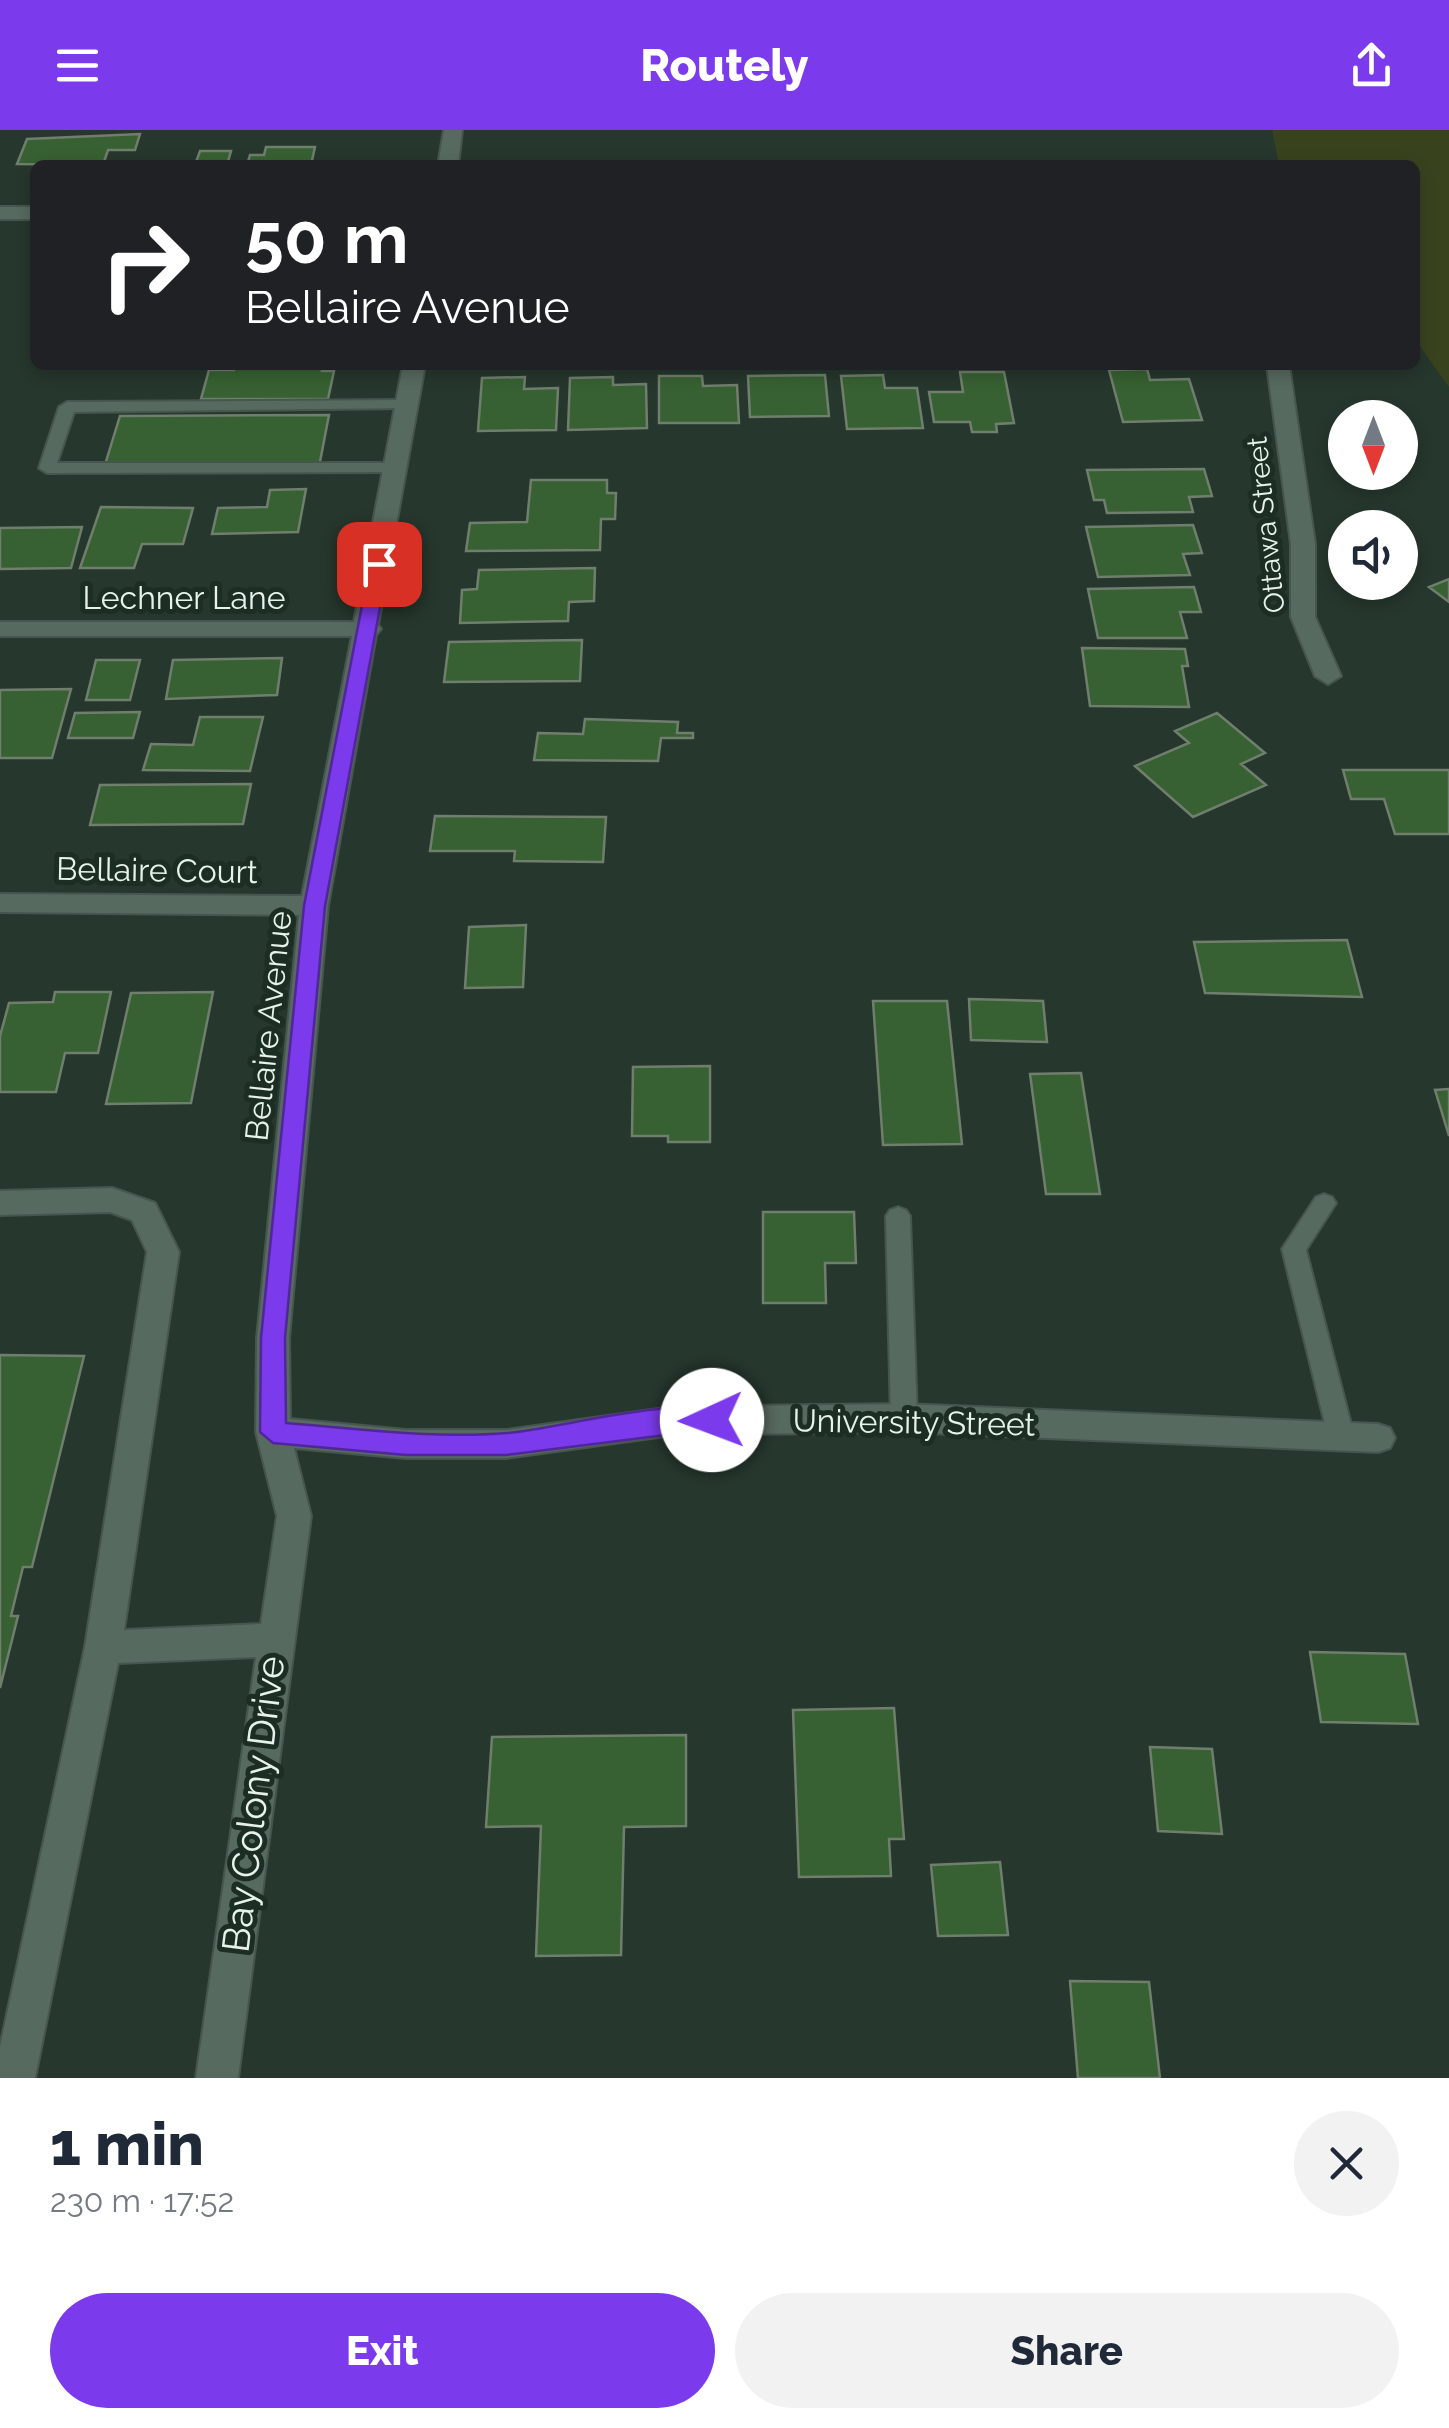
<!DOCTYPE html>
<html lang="en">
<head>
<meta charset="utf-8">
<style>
  :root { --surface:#fff; --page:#f2f2f3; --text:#1f2937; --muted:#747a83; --accent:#7c3aed }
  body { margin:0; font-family:Raleway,sans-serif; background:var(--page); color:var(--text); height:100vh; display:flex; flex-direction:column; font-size:38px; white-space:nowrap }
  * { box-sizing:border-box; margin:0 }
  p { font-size:32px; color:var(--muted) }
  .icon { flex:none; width:55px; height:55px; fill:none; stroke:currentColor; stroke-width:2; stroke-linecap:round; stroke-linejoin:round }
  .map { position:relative; height:1948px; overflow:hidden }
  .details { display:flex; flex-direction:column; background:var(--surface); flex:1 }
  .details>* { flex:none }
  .guide { position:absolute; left:30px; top:30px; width:1390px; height:210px; border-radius:15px; box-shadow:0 5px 15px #0003; background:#202124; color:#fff; overflow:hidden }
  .needle { width:65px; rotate:180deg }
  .fabs { position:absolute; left:1328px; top:270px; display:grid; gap:20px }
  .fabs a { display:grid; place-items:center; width:90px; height:90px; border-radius:50%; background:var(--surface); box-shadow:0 5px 15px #0003; font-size:50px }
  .pin { position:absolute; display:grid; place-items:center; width:85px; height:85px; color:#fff; margin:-42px; border-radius:20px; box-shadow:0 5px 15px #0006 }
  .me { position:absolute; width:110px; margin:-55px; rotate:268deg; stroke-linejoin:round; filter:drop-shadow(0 0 8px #0008) }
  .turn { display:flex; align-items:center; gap:35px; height:210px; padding:0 50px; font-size:45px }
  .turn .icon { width:130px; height:130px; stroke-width:2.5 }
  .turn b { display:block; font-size:70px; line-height:85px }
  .round { display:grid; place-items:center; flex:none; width:105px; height:105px; border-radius:52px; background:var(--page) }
  .headline { display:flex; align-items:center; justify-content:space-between; height:170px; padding:0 50px }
  h1 { font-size:60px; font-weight:800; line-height:75px }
  .primary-button { display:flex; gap:20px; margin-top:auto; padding:20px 50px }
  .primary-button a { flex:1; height:115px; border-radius:60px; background:var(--accent); color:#fff; font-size:40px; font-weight:800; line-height:115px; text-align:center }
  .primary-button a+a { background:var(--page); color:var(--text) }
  header { display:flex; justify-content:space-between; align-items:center; height:130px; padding:0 50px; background:var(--accent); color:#fff; font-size:45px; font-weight:800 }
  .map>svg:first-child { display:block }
</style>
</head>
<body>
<header><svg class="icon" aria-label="menu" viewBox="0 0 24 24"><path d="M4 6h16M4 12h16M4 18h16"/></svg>Routely<svg class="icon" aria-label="share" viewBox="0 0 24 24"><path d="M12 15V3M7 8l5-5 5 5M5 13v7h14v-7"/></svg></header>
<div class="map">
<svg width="1449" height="1948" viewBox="0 0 1449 1948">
  <rect width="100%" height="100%" fill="#26372d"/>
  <!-- green -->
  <path fill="#38431e" d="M1272,0h177v257l-34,-48v-174h-136z"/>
  <!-- building -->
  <path fill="#376132" stroke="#707e6e" stroke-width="2.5" d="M140,4l-5,16h-27l-5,15 -86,-1 10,-25z
    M266,17h49l-4,18h-64l3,-10h14z
    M200,21h31l-4,14h-32z
    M235,235h88l-1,6h12l-6,28h-127l8,-29h25z
    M1147,239l3,11 39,-1 13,41 -79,2 -14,-52z
    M960,242h44l10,51 -18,1 1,8h-25l-2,-10h-36l-5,-30h34z
    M825,245l4,41 -79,1 -2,-41z
    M883,245l2,13h32l6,40 -76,1 -6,-53z
    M659,246h43l1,10 34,-1 2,38h-80z
    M525,247l-1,12 34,-1 -2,42 -78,1 4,-53z
    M613,247v8l33,-1 1,44 -79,2 2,-52z
    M329,285l-10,52 -215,1 16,-52z
    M1204,339l8,27 -23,1 4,15 -86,1 -3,-13h-10l-7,-30z
    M531,350h76v13h9l-1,26h-14l-1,31 -134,1 4,-28 57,-1z
    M306,359l-8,43 -86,2 6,-26 49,-1 3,-17z
    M101,377l92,1 -10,36h-41l-8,24h-54z
    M1193,395l9,28 -19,1 7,21 -92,2 -12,-50z
    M82,397l-11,41 -71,1v-41z
    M595,438l-1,33 -25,1 -1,19 -108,2 2,-33 15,-1 2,-19z
    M1449,449v23l-20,-15z
    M1194,457l7,25h-21l7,26h-89l-10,-49z
    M582,510l-2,41 -136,1 5,-40z
    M1082,518l103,1 3,17h-6l7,41 -99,-1z
    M282,528l-5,37 -111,4 7,-39z
    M96,530h44l-10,40h-44z
    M71,559l-19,69h-52v-68z
    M140,582l-7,26h-65l7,-25z
    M1217,583l48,40 -24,11 25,21 -73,32 -58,-51 54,-23 -14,-12z
    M200,587h63l-13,54 -107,-1 8,-26 42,1z
    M585,589l93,3 -1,11h16v5h-32l-3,23 -124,-1 4,-27 45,1z
    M1343,640h106v64h-54l-11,-35h-33z
    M251,654l-8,40 -153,1 10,-40z
    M435,686l171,1 -3,45 -89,-1 1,-10h-85z
    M526,795l-3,62 -58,1 4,-61z
    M1347,810l15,57 -157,-4 -11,-51z
    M55,862h56l-13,61h-33l-9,39h-56v-56l9,-33 44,-1z
    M213,862l-22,111 -85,1 25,-111z
    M969,869l74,2 4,41 -76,-2z
    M873,871h74l15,143 -79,1z
    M710,936v76h-42v-6h-36l1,-69z
    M1081,943l19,121h-54l-16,-120z
    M1449,959v47l-14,-46z
    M763,1082h91l2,51h-31l1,40h-63z
    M0,1225l84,1 -52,211h-9l-12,49h7l-18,72z
    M1310,1522l95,2 13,70 -97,-2z
    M894,1578l10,131h-15l2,37 -92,1 -6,-167z
    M686,1605v91l-62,1 -3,128 -85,1 5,-130 -55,1 6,-90z
    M1150,1617l62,2 10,85 -64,-3z
    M1000,1732l8,73 -70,1 -7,-71z
    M1070,1851l79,1 11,96h-82z"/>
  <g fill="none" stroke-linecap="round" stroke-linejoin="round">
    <defs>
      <path id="lane" d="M404,270l8,5 -2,3 -336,4 -17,51h344v8l-6,1 -348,1 -8,-5 20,-61 8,-5z
        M1324,1064l8,3 4,6 -30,47 48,186 -4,8 -9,3 -9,-3 -4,-8 -46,-187 34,-52z
        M898,1077l8,3 4,6 7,202 -4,7 -9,4 -9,-4 -4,-7 -5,-202 4,-6z"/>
      <path id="street" d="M444,0h18l-4,35h-20z
        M0,77h35v12h-35z
        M403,235h22l-47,260 3,4 -5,6 -48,271 -39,432 1,81 116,11h100l167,-23 231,-3 474,20 12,4 5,10 -5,10 -12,4 -474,-20 -231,3 -167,23h-100l-112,-10 17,68 -73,562h-42l60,-421 -138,6 -83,415h-35v-31l85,-400 62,-395 -15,-32 -22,-8 -110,3v-24l112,-3 43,15 24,49 -55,378 137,-6 16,-108 -21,-84 1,-94 42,-423 -299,-3v-18l302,2 50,-260h-352v-14h354z
        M1267,235h22l26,179v73l26,59 -13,8 -13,-8 -24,-59v-73z"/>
    </defs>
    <!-- lane casing -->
    <use href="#lane" stroke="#46554d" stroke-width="4"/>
    <!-- street casing -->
    <use href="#street" stroke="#46554d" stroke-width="4"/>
    <!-- lane -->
    <use href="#lane" fill="#576a5f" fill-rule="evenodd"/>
    <!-- street -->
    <use href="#street" fill="#576a5f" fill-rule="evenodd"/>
  </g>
  <!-- route -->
  <path fill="#7c3aed" stroke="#51269a" stroke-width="2.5" d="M379,429l9,5 -63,342 -40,432 1,85c73,6 148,16 222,10 53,-5 166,-37 213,-21l3,8 -3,8 -215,27h-100l-133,-12 -13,-11 1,-94 43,-432 66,-342z"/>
  <g text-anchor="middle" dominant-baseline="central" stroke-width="10" stroke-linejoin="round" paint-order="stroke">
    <!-- far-street labels -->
    <g font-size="28" fill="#e7f2eb" stroke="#1c2d23">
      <text transform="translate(1266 395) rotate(-96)">Ottawa Street</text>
    </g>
    <!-- street labels -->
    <g font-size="32" fill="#e7f2eb" stroke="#1c2d23">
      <text x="184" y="467">Lechner Lane</text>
      <text transform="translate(157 740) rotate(1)">Bellaire Court</text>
      <text transform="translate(268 896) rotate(-84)">Bellaire Avenue</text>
      <text transform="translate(914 1292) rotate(1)">University Street</text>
    </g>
    <!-- near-street labels -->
    <g font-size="38" fill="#e7f2eb" stroke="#1c2d23">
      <text transform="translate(253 1674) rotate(-83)">Bay Colony Drive</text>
    </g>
  </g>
</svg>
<div class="fabs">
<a><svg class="needle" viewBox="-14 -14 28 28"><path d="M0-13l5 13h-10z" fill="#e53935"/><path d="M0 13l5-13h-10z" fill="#747a83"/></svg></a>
<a><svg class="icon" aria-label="sound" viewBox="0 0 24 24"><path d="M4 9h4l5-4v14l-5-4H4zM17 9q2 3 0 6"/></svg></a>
</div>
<div class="pin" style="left:379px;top:434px;background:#d93025"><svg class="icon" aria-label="arrive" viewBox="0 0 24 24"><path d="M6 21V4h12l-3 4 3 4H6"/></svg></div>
<svg class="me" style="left:712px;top:1290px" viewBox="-20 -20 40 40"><circle r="19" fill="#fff"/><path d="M0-13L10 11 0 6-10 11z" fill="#7c3aed"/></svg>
<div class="guide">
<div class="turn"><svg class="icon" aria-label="right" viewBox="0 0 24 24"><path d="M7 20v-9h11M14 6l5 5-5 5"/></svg><div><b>50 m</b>Bellaire Avenue</div></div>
</div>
</div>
<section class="details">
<div class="headline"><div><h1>1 min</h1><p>230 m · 17:52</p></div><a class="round"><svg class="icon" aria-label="close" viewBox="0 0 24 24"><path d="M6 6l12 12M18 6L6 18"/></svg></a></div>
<div class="primary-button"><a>Exit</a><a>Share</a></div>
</section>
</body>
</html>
